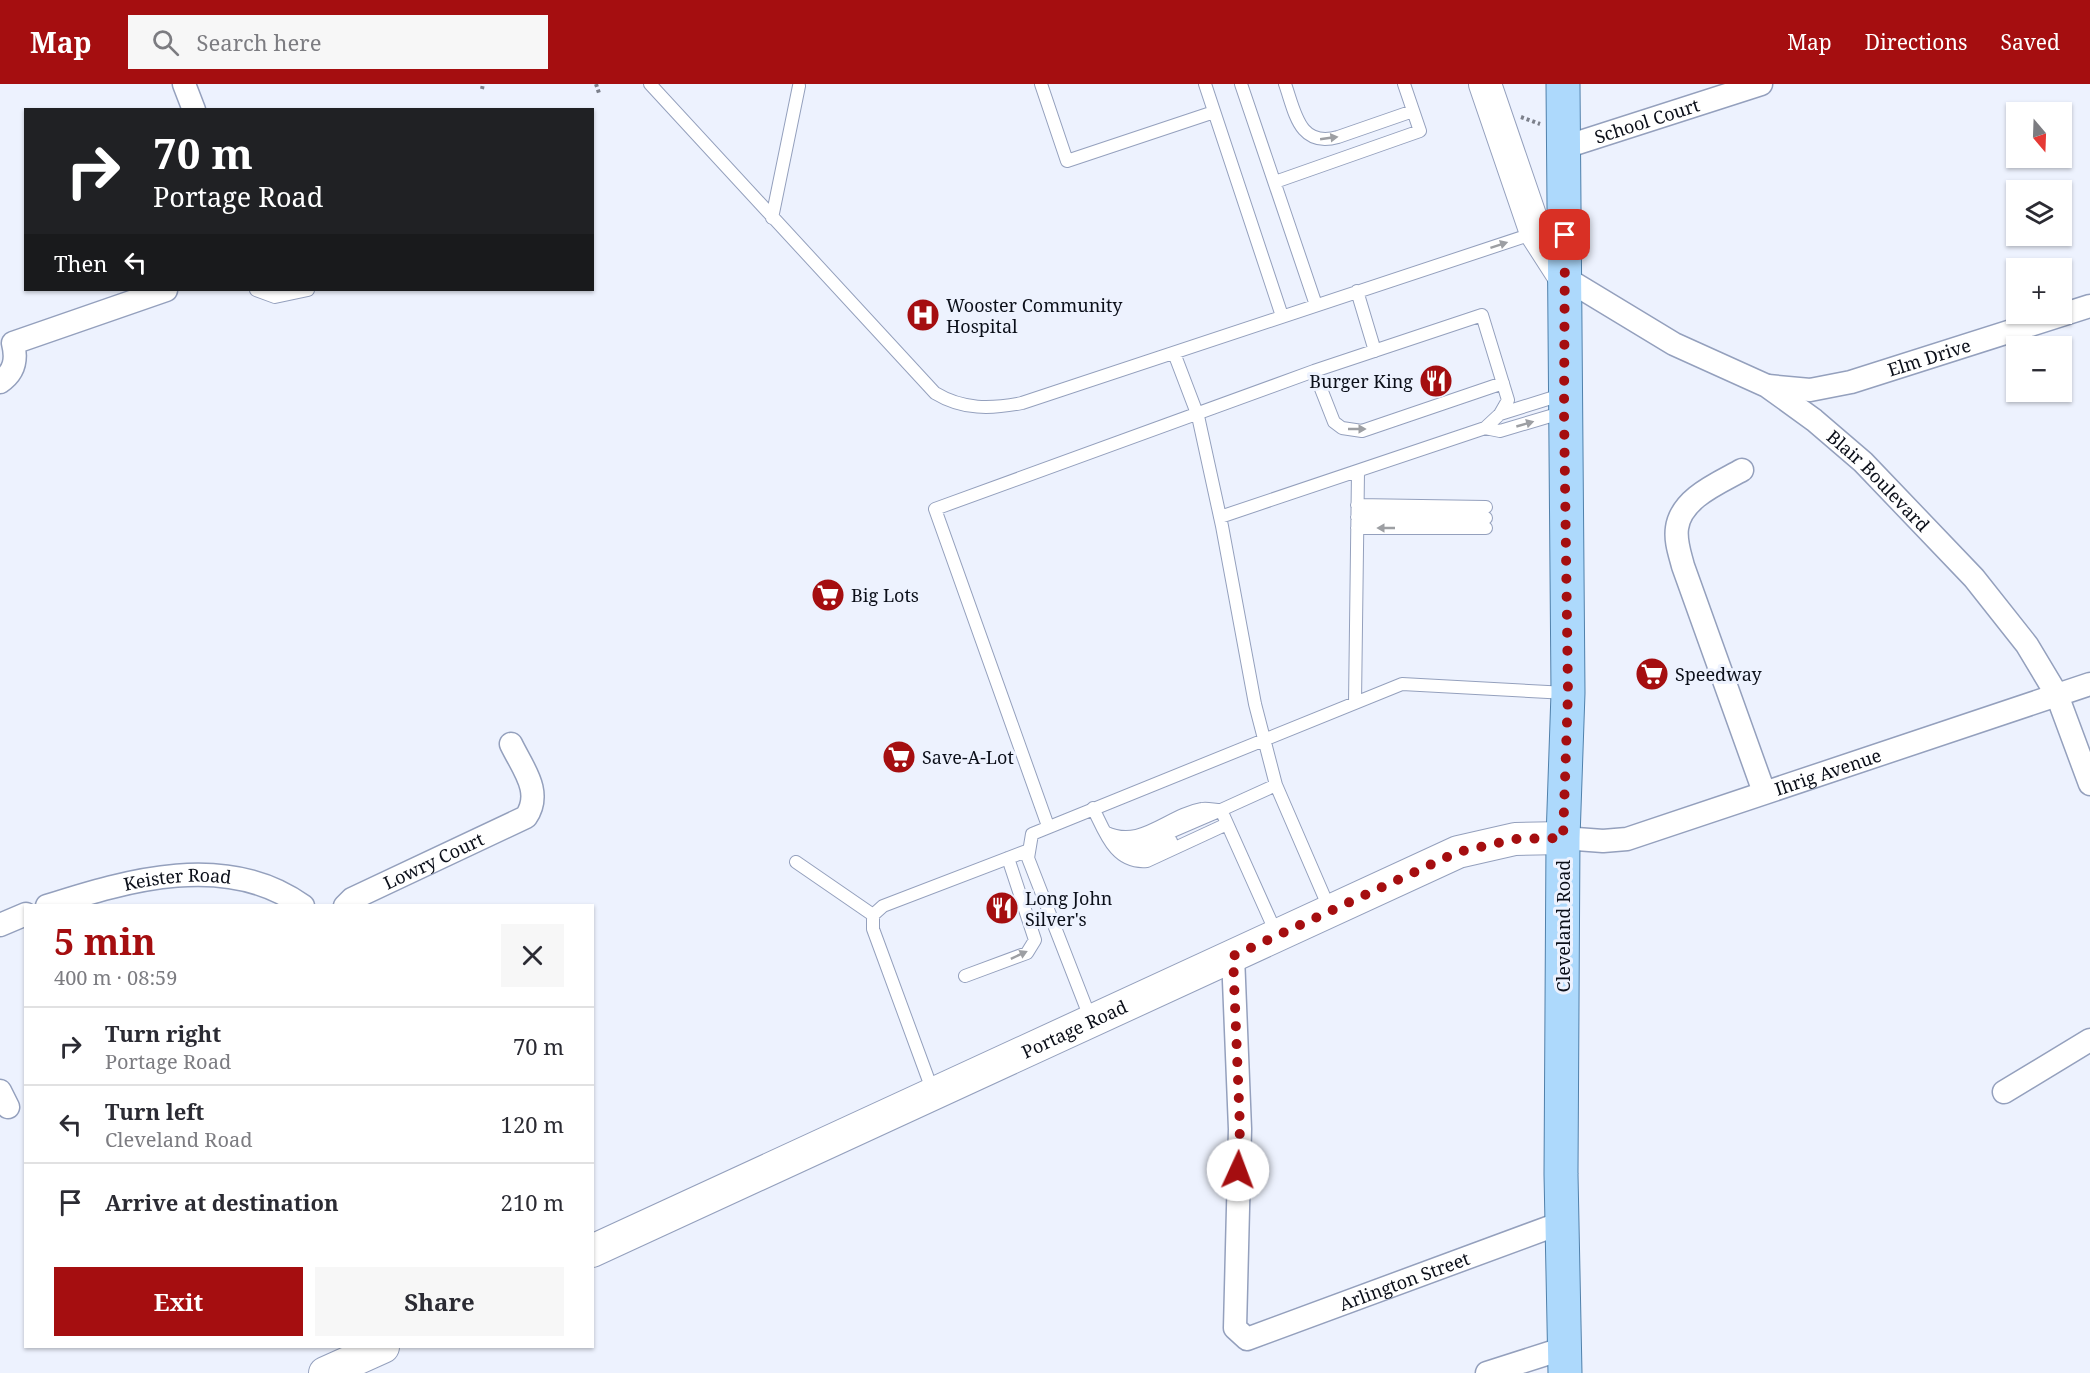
<!DOCTYPE html>
<html lang="en">
<head>
<meta charset="utf-8">
<style>
  :root { --surface:#fff; --page:#f7f7f7; --text:#2b2b33; --muted:#7c7c81; --line:#e1e1e2; --accent:#a50e10 }
  body { margin:0; font-family:"Noto Serif",serif; background:var(--page); color:var(--text); height:100vh; display:flex; flex-direction:column; font-size:22px; white-space:nowrap }
  * { box-sizing:border-box; margin:0 }
  p { font-size:20px; color:var(--muted) }
  .icon { flex:none; width:33px; height:33px; fill:none; stroke:currentColor; stroke-width:2; stroke-linecap:round; stroke-linejoin:round }
  .map { position:relative; flex:1; overflow:hidden }
  .drawer { position:absolute; left:24px; top:820px; width:570px; height:444px; display:flex; flex-direction:column; background:var(--surface); border-radius:0px; box-shadow:0 2px 4px #0004 }
  .drawer>* { flex:none }
  .hud { position:absolute; left:24px; top:24px; width:570px; height:183px; border-radius:0px; box-shadow:0 2px 4px #0004; background:#202124; color:#fff; overflow:hidden }
  .needle { width:39px; rotate:161deg }
  .fabs { position:absolute; left:2006px; top:18px; display:grid; gap:12px }
  .fabs a { display:grid; place-items:center; width:66px; height:66px; border-radius:0px; background:var(--surface); box-shadow:0 2px 4px #0004; font-size:30px }
  .pin { position:absolute; display:grid; place-items:center; width:51px; height:51px; color:#fff; margin:-26px; border-radius:12px; box-shadow:0 3px 9px #0006 }
  .me { position:absolute; width:66px; margin:-33px; rotate:2deg; stroke-linejoin:round; filter:drop-shadow(0 0 4px #0008) }
  .turn { display:flex; align-items:center; gap:21px; height:126px; padding:0 30px; font-size:27px }
  .turn .icon { width:78px; height:78px; stroke-width:2.5 }
  .turn b { display:block; font-size:42px; line-height:51px }
  .then { display:flex; align-items:center; height:57px; padding:0 30px; background:#0003; gap:12px; font-size:22px }
  .round { display:grid; place-items:center; flex:none; width:63px; height:63px; border-radius:0px; background:var(--page) }
  .headline { display:flex; align-items:center; justify-content:space-between; height:102px; padding:0 30px }
  h1 { font-size:36px; font-weight:700; line-height:45px; color:var(--accent) }
  .cta { display:flex; gap:12px; margin-top:auto; padding:12px 30px }
  .cta a { flex:1; height:69px; border-radius:0px; background:var(--accent); color:#fff; font-size:24px; font-weight:700; line-height:69px; text-align:center }
  .cta a+a { background:var(--page); color:var(--text) }
  ul { padding:0; list-style:none }
  li { display:flex; align-items:center; gap:18px; height:78px; padding:0 30px; border-top:2px solid var(--line) }
  li div { flex:1 }
  li b { display:block; font-size:22px }
  li em { font-style:normal }
  header { display:flex; align-items:center; gap:36px; box-sizing:border-box; height:84px; padding:0 30px; background:var(--accent); color:#fff }
  header strong { font-size:28px }
  nav { display:flex; gap:33px; margin-inline-start:auto; font-size:21px }
  .search { width:420px; height:54px; background:var(--page); display:flex; align-items:center; gap:15px; box-sizing:border-box; padding:0 21px; border-radius:0px; color:var(--muted); font-size:22px }
  .map>svg:first-child { display:block }
</style>
</head>
<body>
<header>
<strong>Map</strong>
<div class="search"><svg class="icon" aria-label="search" viewBox="0 0 24 24"><circle cx="10" cy="10" r="6"/><path d="M15 15l6 6"/></svg>Search here</div>
<nav><a>Map</a><a>Directions</a><a>Saved</a></nav>
</header>
<div class="map">
<svg width="2090" height="1289" viewBox="0 0 2090 1289">
  <rect width="100%" height="100%" fill="#edf2fe"/>
  <g fill="none" stroke-linecap="round" stroke-linejoin="round">
    <defs>
      <path id="lane" d="M650,0l285,309c28,17 56,16 87,10l513,-170
        M1041,0l26,77 147,-49
        M1205,0l77,232
        M1241,0l75,221
        M1285,0c10,28 14,64 53,53l75,-26
        M1275,98l145,-51 -16,-47
        M772,134l27,-132
        M256,206l19,7 33,-7
        M1357,207l18,60
        M1174,269l24,63 24,110 33,178 21,81 54,125
        M1314,287l20,51 8,6 20,3 141,-48
        M1485,344l15,3 64,-19
        M1357,421l129,2
        M1220,433l265,-89 15,-14 64,-20
        M1357,433l129,1
        M1357,444h129
        M1355,619l3,-231
        M1276,701l-55,25 56,125
        M1093,724c12,24 22,56 54,53l80,-37
        M1048,742l-113,-317 379,-138 168,-56 26,85 -8,14
        M1105,748c36,18 62,-17 97,-23 5,-1 13,1 19,1
        M1121,761h19l79,-34
        M1128,768l15,1 28,-12
        M796,778l77,53
        M965,892l62,-23 8,-13 -27,-82
        M1091,936l-63,-162 4,-24 370,-150 165,9
        M933,1008l-60,-163v-14l10,-9 146,-56"/>
      <g id="street">
        <path d="M184,0l10,26"/>
        <path id="s1" d="M1565,63l196,-63"/>
        <path id="s2" d="M1565,194l109,66 93,42 47,34 49,42 111,116 53,67 30,50 33,89"/>
        <path d="M0,298c15,-10 17,-23 13,-39l153,-53"/>
        <path id="s3" d="M1768,302l42,4 41,-8 239,-76"/>
        <path d="M1742,386c-23,13 -61,28 -65,58 -2,13 3,26 6,38l81,226"/>
        <path id="s4" d="M1563,754l40,3 24,-2 463,-155"/>
        <path id="s5" d="M47,822c81,-26 180,-55 256,0"/>
        <path id="s6" d="M345,822l7,-7 174,-82c17,-25 -3,-48 -15,-73"/>
        <path d="M0,841l26,-11"/>
        <path id="s7" d="M1233,872l7,173 -5,199 12,11 314,-116"/>
        <path d="M0,1007l8,16"/>
        <path d="M2004,1008l86,-52"/>
        <path d="M1487,1289l78,-25"/>
      </g>
      <g id="secondary">
        <path d="M1485,0l51,149 29,45"/>
        <path id="s8" d="M592,1167l866,-399 57,-13 48,-1"/>
        <path d="M325,1289l58,-26"/>
      </g>
      <path id="primary" d="M1563,0l5,609 -5,145 -2,336 4,199"/>
    </defs>
    <!-- lane casing -->
    <use href="#lane" stroke="#94a0bd" stroke-width="14"/>
    <!-- street casing -->
    <use href="#street" stroke="#94a0bd" stroke-width="25"/>
    <!-- secondary casing -->
    <use href="#secondary" stroke="#94a0bd" stroke-width="34"/>
    <!-- primary casing -->
    <use href="#primary" stroke="#5181ab" stroke-width="35"/>
    <!-- path -->
    <path stroke="#7c808b" stroke-width="4" stroke-dasharray="3 3" stroke-linecap="butt" d="M596,0l3,9
      M482,5l1,-5
      M1521,33l19,7"/>
    <!-- lane -->
    <use href="#lane" stroke="#fff" stroke-width="12"/>
    <!-- street -->
    <use href="#street" stroke="#fff" stroke-width="22"/>
    <!-- secondary -->
    <use href="#secondary" stroke="#fff" stroke-width="32"/>
    <!-- primary -->
    <use href="#primary" stroke="#add9fc" stroke-width="33"/>
  </g>
  <!-- one-way arrows -->
  <defs><path id="oneway-solid" d="M-6-.8H1V-3.2L6.5 0L1 3.2V.8H-6Z" transform="scale(1.5)"/></defs>
  <g fill="#9d9fa3">
    <use href="#oneway-solid" transform="translate(1329 54) rotate(-8)"/>
    <use href="#oneway-solid" transform="translate(1499 161) rotate(-18)"/>
    <use href="#oneway-solid" transform="translate(1525 340) rotate(-16)"/>
    <use href="#oneway-solid" transform="translate(1357 345)"/>
    <use href="#oneway-solid" transform="translate(1386 444) rotate(-180)"/>
    <use href="#oneway-solid" transform="translate(1019 871) rotate(-25)"/>
  </g>
  <g fill="none" stroke-linecap="round" stroke-linejoin="round">
    <!-- route -->
    <path stroke="#a50e10" stroke-width="10" stroke-dasharray="0 18" d="M1238,1086l2,-42 -7,-172 225,-104 57,-13 48,-1 5,-145 -4,-281 1,-177"/>
  </g>
  <!-- icons -->
  <defs>
    <symbol id="hospital-disc" viewBox="-11 -11 22 22"><circle r="9.5" fill="#a50e10" stroke="#edf2fe"/><path d="M-5-5h3v3.5h4V-5h3V5h-3V1.5h-4V5h-3Z" fill="#fff"/></symbol>
    <symbol id="restaurant-disc" viewBox="-11 -11 22 22"><circle r="9.5" fill="#a50e10" stroke="#edf2fe"/><path d="M-5-6h1v4h1v-4h1v4h1v-4h1v5L-1.5 .5V6h-2V.5L-5-1ZM5-6V6H3V1.5H1.5Q1.5-4 5-6Z" fill="#fff"/></symbol>
    <symbol id="supermarket-disc" viewBox="-11 -11 22 22"><circle r="9.5" fill="#a50e10" stroke="#edf2fe"/><path d="M-6-5.5h2.5l.6 2H6L4.5 2H-2.5L-4.4-4H-6ZM-1.5 3.2a1.3 1.3 0 1 0 .1 0ZM3 3.2a1.3 1.3 0 1 0 .1 0Z" fill="#fff"/></symbol>
  </defs>
  <g fill-rule="evenodd">
    <use href="#hospital-disc" x="904" y="212" width="38" height="38"/>
    <use href="#restaurant-disc" x="1417" y="278" width="38" height="38"/>
    <use href="#supermarket-disc" x="809" y="492" width="38" height="38"/>
    <use href="#supermarket-disc" x="1633" y="571" width="38" height="38"/>
    <use href="#supermarket-disc" x="880" y="654" width="38" height="38"/>
    <use href="#restaurant-disc" x="983" y="805" width="38" height="38"/>
  </g>
  <g text-anchor="middle" dominant-baseline="central" stroke-width="6" stroke-linejoin="round" paint-order="stroke">
    <!-- street labels -->
    <g font-size="18" fill="#0b0f19" stroke="#edf2fe">
      <text stroke="none"><textPath href="#s1" startOffset="86">School Court</textPath></text>
      <text stroke="none"><textPath href="#s3" startOffset="166">Elm Drive</textPath></text>
      <text stroke="none"><textPath href="#s2" startOffset="376">Blair Boulevard</textPath></text>
      <text stroke="none"><textPath href="#s4" startOffset="276">Ihrig Avenue</textPath></text>
      <text stroke="none"><textPath href="#s6" startOffset="100">Lowry Court</textPath></text>
      <text stroke="none"><textPath href="#s5" startOffset="134">Keister Road</textPath></text>
      <text transform="translate(1563 842) rotate(-90)">Cleveland Road</text>
      <text stroke="none"><textPath href="#s8" startOffset="531">Portage Road</textPath></text>
      <text stroke="none"><textPath href="#s7" startOffset="556">Arlington Street</textPath></text>
    </g>
    <!-- poi labels -->
    <g font-size="18" fill="#0b0f19" stroke="#edf2fe" text-anchor="start">
      <text x="946" y="221">Wooster Community<tspan x="946" dy="21">Hospital</tspan></text>
      <text x="1413" y="297" text-anchor="end">Burger King</text>
      <text x="851" y="511">Big Lots</text>
      <text x="1675" y="590">Speedway</text>
      <text x="922" y="673">Save-A-Lot</text>
      <text x="1025" y="814">Long John<tspan x="1025" dy="21">Silver's</tspan></text>
    </g>
  </g>
</svg>
<div class="fabs">
<a><svg class="needle" viewBox="-14 -14 28 28"><path d="M0-13l5 13h-10z" fill="#e53935"/><path d="M0 13l5-13h-10z" fill="#7c7c81"/></svg></a>
<a><svg class="icon" aria-label="layers" viewBox="0 0 24 24"><path d="M12 4l9 5-9 5-9-5zM3 14l9 5 9-5"/></svg></a>
<a>+</a>
<a>−</a>
</div>
<div class="pin" style="left:1565px;top:151px;background:#d93025"><svg class="icon" aria-label="arrive" viewBox="0 0 24 24"><path d="M6 21V4h12l-3 4 3 4H6"/></svg></div>
<svg class="me" style="left:1238px;top:1086px" viewBox="-20 -20 40 40"><circle r="19" fill="#fff"/><path d="M0-13L10 11 0 6-10 11z" fill="#a50e10"/></svg>
<div class="hud">
<div class="turn"><svg class="icon" aria-label="right" viewBox="0 0 24 24"><path d="M7 20v-9h11M14 6l5 5-5 5"/></svg><div><b>70 m</b>Portage Road</div></div>
<div class="then">Then<svg class="icon" aria-label="left" viewBox="0 0 24 24"><path d="M17 20v-9H6M10 6l-5 5 5 5"/></svg></div>
</div>
<section class="drawer">
<div class="headline"><div><h1>5 min</h1><p>400 m · 08:59</p></div><a class="round"><svg class="icon" aria-label="close" viewBox="0 0 24 24"><path d="M6 6l12 12M18 6L6 18"/></svg></a></div>
<ul>
<li><svg class="icon" aria-label="right" viewBox="0 0 24 24"><path d="M7 20v-9h11M14 6l5 5-5 5"/></svg><div><b>Turn right</b><p>Portage Road</p></div><em>70 m</em></li>
<li><svg class="icon" aria-label="left" viewBox="0 0 24 24"><path d="M17 20v-9H6M10 6l-5 5 5 5"/></svg><div><b>Turn left</b><p>Cleveland Road</p></div><em>120 m</em></li>
<li><svg class="icon" aria-label="arrive" viewBox="0 0 24 24"><path d="M6 21V4h12l-3 4 3 4H6"/></svg><div><b>Arrive at destination</b></div><em>210 m</em></li>
</ul>
<div class="cta"><a>Exit</a><a>Share</a></div>
</section>
</div>
</body>
</html>
